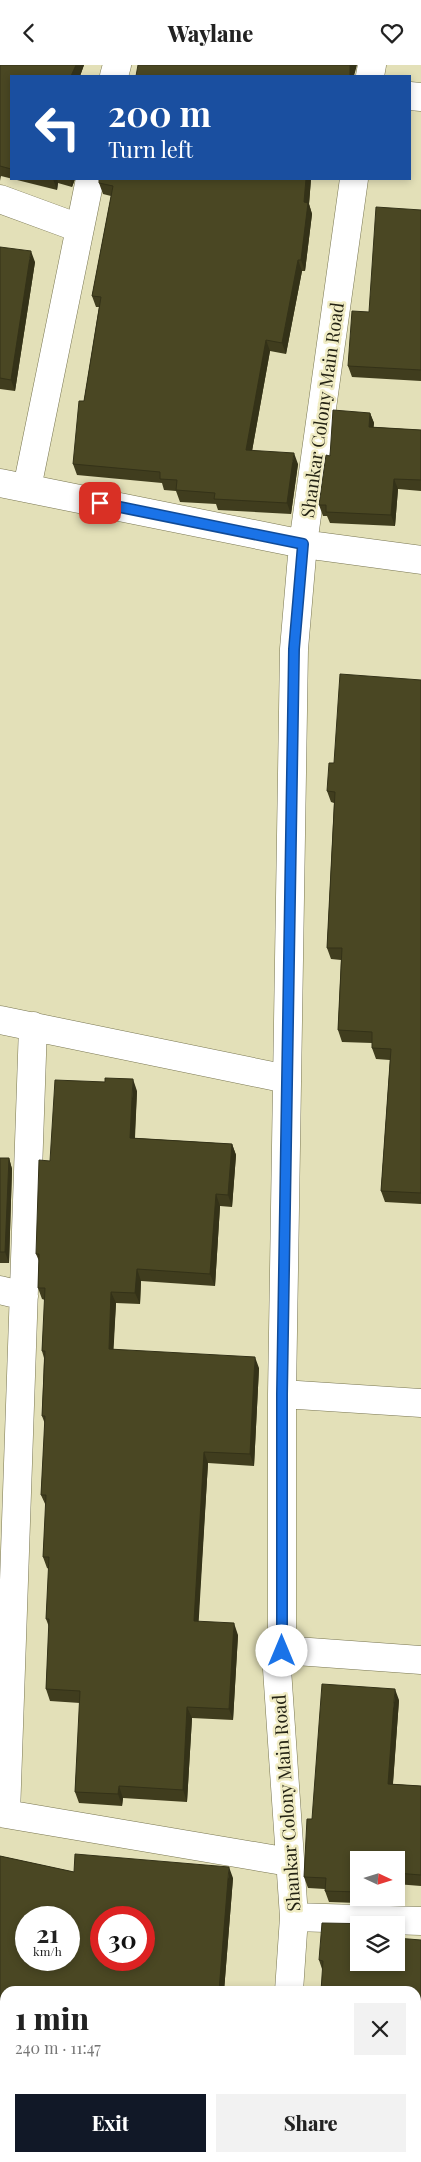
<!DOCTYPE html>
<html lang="en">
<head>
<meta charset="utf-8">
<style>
  :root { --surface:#fff; --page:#f2f2f2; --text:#222; --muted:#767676; --accent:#111827 }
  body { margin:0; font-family:"Playfair Display",serif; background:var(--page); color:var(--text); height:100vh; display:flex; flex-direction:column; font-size:19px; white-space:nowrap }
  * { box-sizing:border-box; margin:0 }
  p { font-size:16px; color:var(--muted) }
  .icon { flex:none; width:28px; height:28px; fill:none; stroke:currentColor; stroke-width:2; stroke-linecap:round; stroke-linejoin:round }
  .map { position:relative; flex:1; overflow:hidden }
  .sheet { position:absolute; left:0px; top:1921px; width:421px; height:176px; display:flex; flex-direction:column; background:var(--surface); border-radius:15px 15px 0 0; box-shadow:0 2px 8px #0003 }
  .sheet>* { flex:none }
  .guide { position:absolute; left:10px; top:10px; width:401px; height:105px; border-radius:0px; box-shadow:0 2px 8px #0003; background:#1a4fa0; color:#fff; overflow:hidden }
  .needle { width:32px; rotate:94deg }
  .buttons { position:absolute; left:350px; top:1786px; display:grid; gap:10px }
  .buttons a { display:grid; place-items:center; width:55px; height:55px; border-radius:0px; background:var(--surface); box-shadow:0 2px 8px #0003; font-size:25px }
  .speed { position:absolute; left:15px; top:1841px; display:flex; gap:10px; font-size:25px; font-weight:700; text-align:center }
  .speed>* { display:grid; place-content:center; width:65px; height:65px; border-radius:50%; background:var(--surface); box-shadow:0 2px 8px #0003; line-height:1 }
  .speed small { font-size:12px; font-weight:400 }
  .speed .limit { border:8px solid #d22; background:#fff; color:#111 }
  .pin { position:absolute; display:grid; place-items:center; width:42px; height:42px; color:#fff; margin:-21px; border-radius:10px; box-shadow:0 2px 8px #0006 }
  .me { position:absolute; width:55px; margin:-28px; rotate:0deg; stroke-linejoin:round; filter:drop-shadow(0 0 4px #0008) }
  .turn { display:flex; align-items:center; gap:18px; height:105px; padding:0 15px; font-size:22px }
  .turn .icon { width:65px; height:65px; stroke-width:2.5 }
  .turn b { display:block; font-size:35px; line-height:42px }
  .round { display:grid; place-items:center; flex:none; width:52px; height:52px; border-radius:0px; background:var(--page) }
  .overview { display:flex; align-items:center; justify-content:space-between; height:85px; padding:0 15px }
  h1 { font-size:30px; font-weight:800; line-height:38px }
  .button { display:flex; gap:10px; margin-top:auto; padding:10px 15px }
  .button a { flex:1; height:58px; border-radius:0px; background:var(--accent); color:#fff; font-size:20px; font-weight:800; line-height:58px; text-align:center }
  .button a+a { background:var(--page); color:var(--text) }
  header { display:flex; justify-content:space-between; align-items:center; height:65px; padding:0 15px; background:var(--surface); font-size:22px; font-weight:800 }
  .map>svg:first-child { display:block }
</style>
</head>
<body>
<header><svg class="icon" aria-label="back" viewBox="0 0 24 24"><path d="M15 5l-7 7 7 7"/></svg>Waylane<svg class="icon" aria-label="heart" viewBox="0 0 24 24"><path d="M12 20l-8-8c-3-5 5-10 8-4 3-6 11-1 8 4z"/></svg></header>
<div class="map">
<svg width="421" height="2097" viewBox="0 0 421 2097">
  <rect width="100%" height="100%" fill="#e3e0b8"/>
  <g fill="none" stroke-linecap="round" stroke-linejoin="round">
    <defs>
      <path id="street" d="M114,11l3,-11
        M370,11l2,-11
        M410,31l11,1
        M0,134l79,29
        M0,418l303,61 118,16
        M27,423l63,-309
        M0,955l287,59
        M0,1225l24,6
        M282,1329l139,9
        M282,1585l139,10
        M0,1747l6,2 27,-788
        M6,1749l283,48
        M294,1852l127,4
        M289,1926l5,-74 -17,-248 5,-19v-256l12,-745 9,-105 51,-365
        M0,1996l5,1
        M282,2096l16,1"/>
    </defs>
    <!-- street casing -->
    <use href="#street" stroke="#797651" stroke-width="29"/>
    <!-- street -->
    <use href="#street" stroke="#fff" stroke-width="28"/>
  </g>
  <!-- wall -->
  <path fill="#403d1e" d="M0,0h84l-4,11h-69v103h64l-3,8 -14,-4 -1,7 -56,-14 -1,5z
    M99,114h212l-2,25 3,10 -7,57h-3l-16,83 -16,-3 -18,100 46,13 -7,50 -73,-4 -2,-6 -36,-2 -4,-11 -12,-1 -2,-7 -85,-8 -4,-11 11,-63 15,-94h-3l-4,-11 19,-100 -8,-2 -4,-11z
    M421,145v171l-69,-4 -4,-11 21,-54z
    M0,182l35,15 -20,129 -15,-2z
    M370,348l4,10 -1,4 48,3v61l-23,-2 -3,37 -65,-3 -3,-7h-4l-4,-11 11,-49z
    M421,615v524l-36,-2 -4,-11 9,-131 -14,-1 -4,-11v-5l-30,-1 -4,-12 3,-70 -10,-1 -4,-11 7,-145 -3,-1 -4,-11 7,-28z
    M137,1026l-2,47 97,6 4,11 -4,52 -12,-1 -5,80 -74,-5 -1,23 -24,-1 -3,46 146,19 -5,98 -46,-3 -10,159 40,13 -5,85 -41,-2 -5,84 -64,-4 -1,8 -43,-3 -4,-11 5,-89 -30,-2 -4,-12 3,-62 -3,-8 3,-50 -2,-1 -4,-11 3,-51 -5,-11 4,-71 -3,-8 2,-58 -2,-7 3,-51 -3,-1 -4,-11 1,-27 -3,-7z
    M0,1093h9l3,11 -3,94h-9z
    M399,1635l-6,84 28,2v100l-25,-2v-24h-37v37h28l-1,7 -57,-2 -4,-11v-2l-17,-1 -4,-11 8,-58z
    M0,1791l74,16 159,6 -9,113h-219v29l-5,-2z
    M421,1875v175h-5v-124l-94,-22 -3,-9 40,3z"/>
  <!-- shaded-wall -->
  <path fill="#343218" d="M76,0h8l-4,11h-9z
    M350,0h7l-3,11h-4z
    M53,114h4l1,4 -1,7z
    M70,114h5l-3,8z
    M306,114h5l-2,25 3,10 -7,57 -4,-11 3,-58z
    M31,186l4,11 -20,129 -4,-11z
    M298,195l4,11 -16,83 -4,-11z
    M266,275l4,11 -20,111 -4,-12z
    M370,348l4,10 -1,15 -4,-11z
    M294,388l4,11 -7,50 -4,-11z
    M394,414l4,10 -3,37 -4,-11z
    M133,1014l4,12 -3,58 -4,-11z
    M232,1079l4,11 -4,52 -4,-12z
    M9,1093l3,11 -3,94 -4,-11z
    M216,1129l4,12 -5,80 -5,-12z
    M137,1204l4,12 -1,23 -5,-11z
    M111,1227l5,11 -3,57 -4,-11z
    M255,1292l4,11 -5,98 -4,-12z
    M204,1387l4,11 -10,170 -4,-12z
    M234,1558l4,12 -5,85 -4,-11z
    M395,1624l4,11 -7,95 -4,-11z
    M187,1642l5,11 -5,84 -4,-12z
    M119,1721l4,12 -1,8 -4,-12z
    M229,1802l4,11 -9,113h-5z
    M384,1832h3l-1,7z
    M209,2092h4v5h-4z"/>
  <!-- building -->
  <path fill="#4a4723" stroke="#343218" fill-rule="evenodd" d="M0,0h76l-5,11h-60v93l-11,-3z
    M138,0h212v11h-214z
    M99,114h207l-2,23 4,1 -7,57h-3l-16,83 -16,-3 -20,110 48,3 -7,50 -73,-4 1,-6 -39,-3 1,-10 -17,-1v-7l-87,-8 6,-63h5l17,-104 -9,-1 21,-110 -14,-3z
    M376,142l45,3v160l-73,-4 4,-55 17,1z
    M0,182l31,4 -20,129 -11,-2z
    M333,345l37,3 -1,14 52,3v50l-27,-1 -3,36 -65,-3v-7h-7l7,-50 4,1z
    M340,609l81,6v513l-40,-2 10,-142 -19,-1v-16l-34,-2 4,-82h-15l8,-156 -8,-1 2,-28h5z
    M105,1013l28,1 -3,59 102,6 -4,51 -12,-1 -6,80 -73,-5 -2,24 -24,-1 -2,57 146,8 -5,97 -46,-2 -10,169 40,2 -5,86 -42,-2 -4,83 -64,-4 -1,8 -43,-2 5,-101 -34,-2 3,-70h-3l3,-62h-6l3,-62h-5l4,-79h-3l3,-65h-3l3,-63h-7l1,-34h-3l3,-94 11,1 5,-81 50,2z
    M0,1093h9l-4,94h-5z
    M322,1619l73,5 -7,95 33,2v89l-25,-2v-13h-37v32l-34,-1 1,-13 -22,-1 3,-58h5z
    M75,1789l154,13 -10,124h-214v19l-5,-2v-152l74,16zM26,1852h43v43h-43zM101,1852h43v43h-43z
    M322,1858l58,1v1h-21v38h37v-25l25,2v165l-5,-1v-113h-95l2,-30 -4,-1z
    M0,2039l5,1v52h204v5h-209z"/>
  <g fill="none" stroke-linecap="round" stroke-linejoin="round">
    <defs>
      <path id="route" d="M100,438l203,41 -9,105 -12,745v257"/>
    </defs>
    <!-- route casing -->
    <use href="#route" stroke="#114b97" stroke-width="12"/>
    <!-- route -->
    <use href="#route" stroke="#1a73e8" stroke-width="9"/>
  </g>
  <g text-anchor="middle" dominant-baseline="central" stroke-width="5" stroke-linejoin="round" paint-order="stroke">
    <!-- street labels -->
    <g font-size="18" fill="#242314" stroke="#f1edc5">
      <text transform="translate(322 345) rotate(-82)">Shankar Colony Main Road</text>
      <text transform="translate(286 1738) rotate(-94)">Shankar Colony Main Road</text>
    </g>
  </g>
</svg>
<div class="buttons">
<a><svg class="needle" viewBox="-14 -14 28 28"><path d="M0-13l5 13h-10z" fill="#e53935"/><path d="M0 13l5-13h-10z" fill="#767676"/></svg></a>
<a><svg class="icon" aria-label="layers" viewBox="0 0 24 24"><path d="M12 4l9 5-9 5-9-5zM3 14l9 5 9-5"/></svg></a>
</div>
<div class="speed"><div>21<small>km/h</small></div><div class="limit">30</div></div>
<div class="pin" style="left:100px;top:438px;background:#d93025"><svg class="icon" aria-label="arrive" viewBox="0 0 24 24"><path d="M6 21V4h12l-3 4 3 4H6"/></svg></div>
<svg class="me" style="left:282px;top:1586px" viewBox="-20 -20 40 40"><circle r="19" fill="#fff"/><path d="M0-13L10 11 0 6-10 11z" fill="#1a73e8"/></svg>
<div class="guide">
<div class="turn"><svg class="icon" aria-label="left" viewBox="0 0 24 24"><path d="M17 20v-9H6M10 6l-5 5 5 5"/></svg><div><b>200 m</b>Turn left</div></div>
</div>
<section class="sheet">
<div class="overview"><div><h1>1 min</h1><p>240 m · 11:47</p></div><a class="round"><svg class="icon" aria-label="close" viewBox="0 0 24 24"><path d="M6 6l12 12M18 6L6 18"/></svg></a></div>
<div class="button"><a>Exit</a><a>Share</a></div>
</section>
</div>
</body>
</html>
